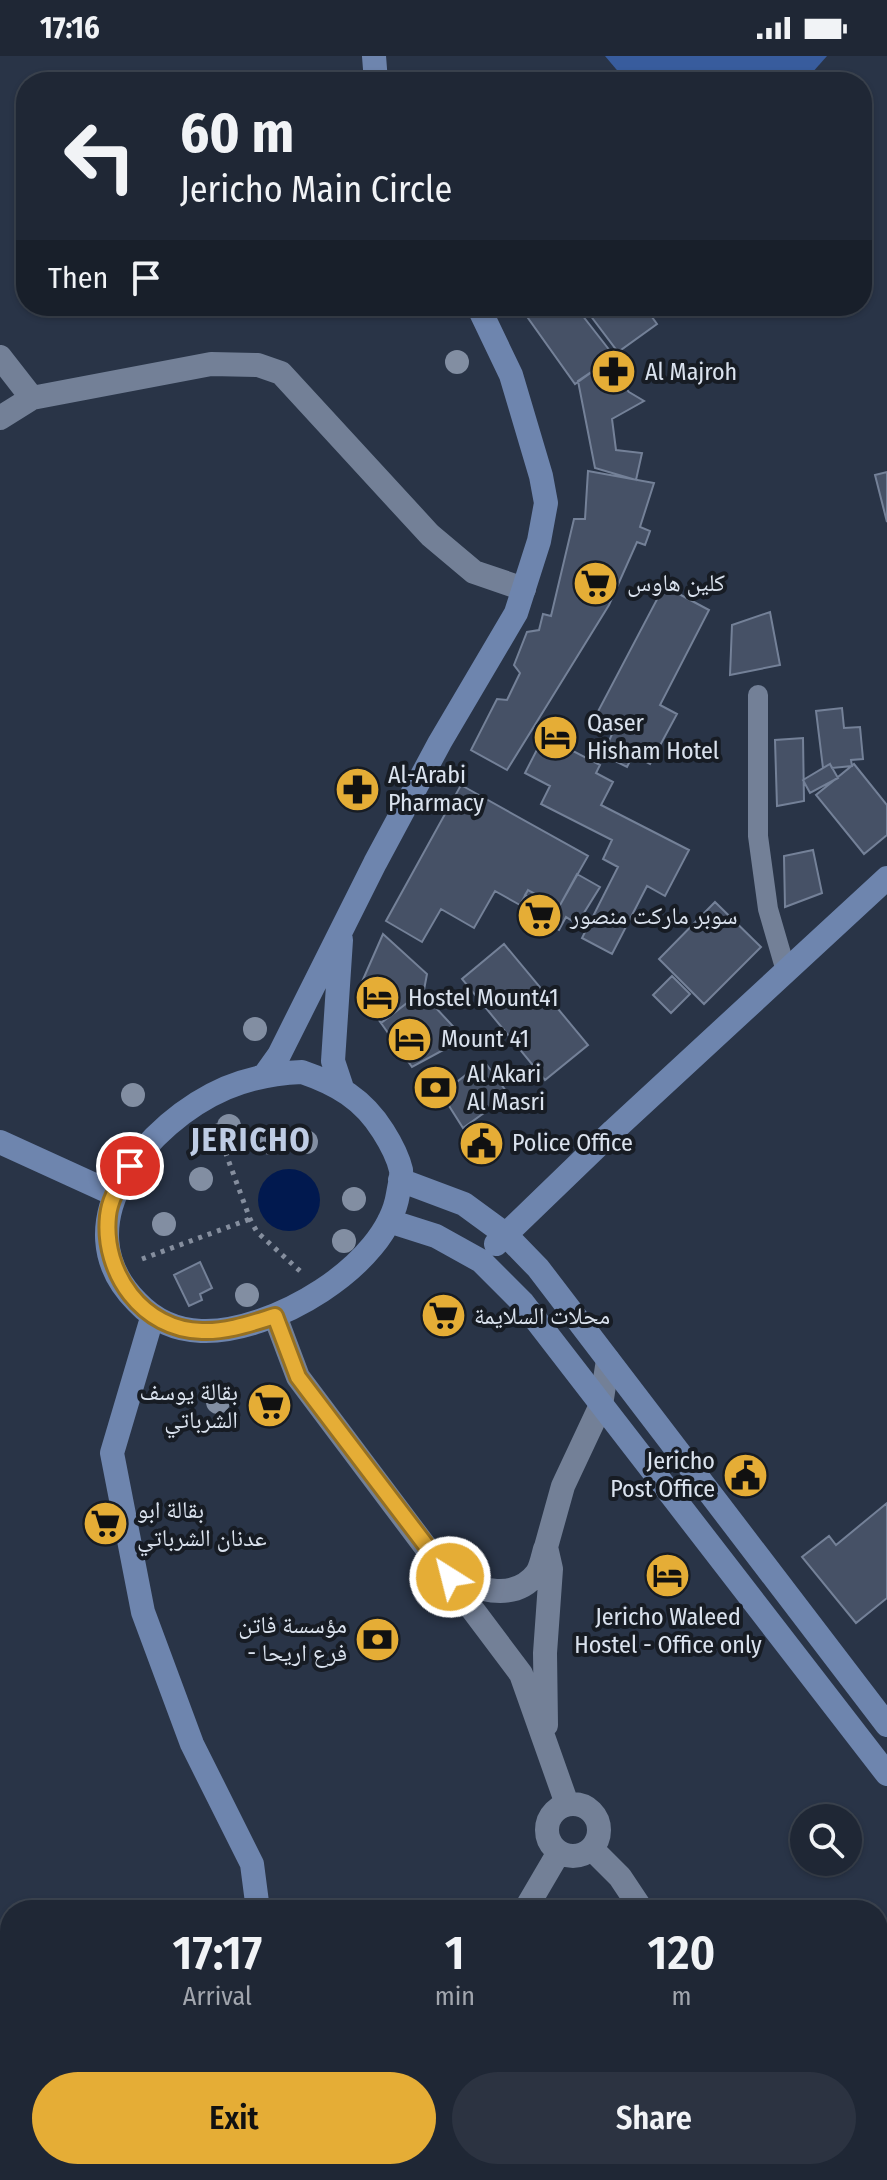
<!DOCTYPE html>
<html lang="en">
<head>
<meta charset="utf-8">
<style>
  :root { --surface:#1f2735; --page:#2c3341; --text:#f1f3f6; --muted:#a1a5ad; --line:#3c4450; --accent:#e5ad36 }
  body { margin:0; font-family:"Fira Sans Condensed","Noto Naskh Arabic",sans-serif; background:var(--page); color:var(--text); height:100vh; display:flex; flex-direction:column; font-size:30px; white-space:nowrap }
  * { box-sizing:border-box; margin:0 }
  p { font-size:26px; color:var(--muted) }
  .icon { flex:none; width:44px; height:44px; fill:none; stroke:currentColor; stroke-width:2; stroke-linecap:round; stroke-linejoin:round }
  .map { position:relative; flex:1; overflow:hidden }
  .details { position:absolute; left:0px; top:1844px; width:888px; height:280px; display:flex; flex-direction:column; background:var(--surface); border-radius:32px 32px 0 0; box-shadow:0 2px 6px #0004,0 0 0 2px var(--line) }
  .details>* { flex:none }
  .top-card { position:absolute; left:16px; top:16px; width:856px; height:244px; border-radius:32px; box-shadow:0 2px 6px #0004,0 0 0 2px var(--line); background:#1f2735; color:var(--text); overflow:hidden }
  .controls { position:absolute; left:790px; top:1748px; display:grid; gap:16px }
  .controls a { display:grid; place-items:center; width:72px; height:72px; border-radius:50%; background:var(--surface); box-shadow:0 2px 6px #0004,0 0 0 2px var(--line); font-size:40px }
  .pin { position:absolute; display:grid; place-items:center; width:68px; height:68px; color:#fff; margin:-34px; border:4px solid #fff; border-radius:50%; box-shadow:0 2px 8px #0007 }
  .me { position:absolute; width:88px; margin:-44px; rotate:324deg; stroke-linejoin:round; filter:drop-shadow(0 0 6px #0008) }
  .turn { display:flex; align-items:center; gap:28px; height:168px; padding:0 32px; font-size:36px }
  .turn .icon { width:104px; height:104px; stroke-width:2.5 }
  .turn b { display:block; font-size:56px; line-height:68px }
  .then { display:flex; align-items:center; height:76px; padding:0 32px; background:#0003; gap:16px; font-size:30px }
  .eta { display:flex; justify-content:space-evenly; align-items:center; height:136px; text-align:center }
  .eta b { font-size:48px; font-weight:600; line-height:56px }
  .button { display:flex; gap:16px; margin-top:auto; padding:16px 32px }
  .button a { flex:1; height:92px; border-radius:48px; background:var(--accent); color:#111; font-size:32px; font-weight:600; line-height:92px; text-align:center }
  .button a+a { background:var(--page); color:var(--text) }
  .status { display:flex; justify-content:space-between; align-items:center; height:56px; padding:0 40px; background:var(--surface); direction:ltr }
  .status svg { height:22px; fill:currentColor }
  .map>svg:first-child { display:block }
</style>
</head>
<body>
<div class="status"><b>17:16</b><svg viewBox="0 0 49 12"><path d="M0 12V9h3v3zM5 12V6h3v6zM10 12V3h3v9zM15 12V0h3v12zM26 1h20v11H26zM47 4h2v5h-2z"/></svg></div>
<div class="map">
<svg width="887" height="2124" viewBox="0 0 887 2124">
  <rect width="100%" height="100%" fill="#293447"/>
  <!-- green -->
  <path fill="#385c9d" d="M605,0h222l-23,26h-177z"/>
  <!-- water -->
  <path fill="#01194f" d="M258 1144a31 31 0 1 1 62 0a31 31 0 1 1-62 0Z"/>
  <!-- building -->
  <path fill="#465166" stroke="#748198" stroke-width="2" d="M538,250h37l39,50 -39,28 -47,-66z
    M602,250h42l13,18 -39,28 -28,-37z
    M603,308l26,28 15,9 -32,18 4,31 26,3 -6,27 -41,-12 -17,-87z
    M588,415l66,12 -14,44 10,4 -5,14 -8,-3 -28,63 -102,165 -36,-20 26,-51 10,1 13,-27 -6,-8 13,-33 12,-2 4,-16 8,2 23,-97h11z
    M887,416v50l-12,-47z
    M664,530l45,24 -49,95 17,9 -27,50 -17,-9 -6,12 -16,-8 5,-12 -8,-4 6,-13 -20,-11z
    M770,556l10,53 -50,10 2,-50z
    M842,652l2,20 16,-1 3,32 -12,1 1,6 -20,2 -2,-4 -7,4 -7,-57z
    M544,680l56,29 -4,8 17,9 -12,23 88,45 -24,46 -18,-10 -35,68 -30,-16 36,-71 -15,-8 9,-19 -71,-36 9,-18 -25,-13z
    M803,682l1,63 -27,5 -2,-66z
    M830,708l8,14 -28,15 -7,-13z
    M854,708l33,41v30l-23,19 -48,-59z
    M461,729l127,71 -29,51 -31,-17 -8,15 -25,-14 -21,37 -33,-19 -19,33 -36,-21z
    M813,794l9,43 -37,14 -1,-51z
    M577,818l23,13 -23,37 -11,-7 -7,13 -23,-13 6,-12 -17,-10 3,-5 31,17z
    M715,846l46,45 -57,57 -45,-45z
    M383,878l44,40 -3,16 -43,33 -23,-32z
    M504,888l84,101 -43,35 -83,-101z
    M672,920l18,18 -19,19 -18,-18z
    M421,936l42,45 -3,8 -15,4 -33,18 -31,-44z
    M484,1005l25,34 -46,33 -19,-30 -6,4 -15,-20 18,-14 13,16z
    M200,1206l12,26 -12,6 2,6 -13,6 -15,-31z
    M887,1447v95l-31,25 -54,-66 27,-21 7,9z"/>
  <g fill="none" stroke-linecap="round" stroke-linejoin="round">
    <!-- path -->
    <path stroke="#858e9e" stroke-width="5" stroke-dasharray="4 6" stroke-linecap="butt" d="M215,1068l35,95 7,13 43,39
      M142,1203l108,-40"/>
    <!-- lane -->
    <path stroke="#738097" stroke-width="20" d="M758,639v141l10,73 18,62"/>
    <!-- street -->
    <path stroke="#738097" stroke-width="24" d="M0,301l32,41 -32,20
      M32,342l179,-34 47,1 23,8 149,162 44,37 50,17
      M275,1260l23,61 223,297 46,130
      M452,1522c27,12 63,24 85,-5 4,-6 6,-17 8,-24
      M546,1669l-1,-72 6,-84 -5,-22 17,-61 38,-81 7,-45
      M547 1774a26 26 0 1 1 52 0a26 26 0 1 1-52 0Z
      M592,1793l28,28 22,33
      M525,1854l34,-58
      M878,1969l9,-3
      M878,2043l9,-4
      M650,2114l5,10
      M674,2114c19,7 34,5 52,0
      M591,2124l8,-10"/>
    <!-- secondary -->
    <path stroke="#6e85ae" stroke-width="24" d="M374,0l2,26
      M341,884l-8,121 9,27
      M302,1016c35,12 61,27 81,59 7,11 15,26 18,39 1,7 -2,17 -3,24 -11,72 -127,140 -197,137 -25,-1 -47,-11 -64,-29 -78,-78 12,-181 89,-214 24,-10 50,-15 76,-16z
      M264,1020l15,-21 96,-192 65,-121 76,-129 23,-72 7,-38 -5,-27 -30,-101 -33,-69
      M0,1086l114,52
      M400,1124l64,24 41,30 33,34 349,457
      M389,1165l47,15 45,25 42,42 364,471
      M496,1188l117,-113 274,-253
      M152,1262l-40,135 31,159 49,132 60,120 6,46
      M151,2124l3,-10"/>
  </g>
  <!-- trees -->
  <g fill="#828ea2">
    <circle cx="457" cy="306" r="12"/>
    <circle cx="255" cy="973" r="12"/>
    <circle cx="133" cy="1039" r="12"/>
    <circle cx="229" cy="1070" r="12"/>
    <circle cx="306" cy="1086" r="12"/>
    <circle cx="271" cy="1087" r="12"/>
    <circle cx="201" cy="1123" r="12"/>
    <circle cx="354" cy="1143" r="12"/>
    <circle cx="164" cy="1168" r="12"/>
    <circle cx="344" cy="1185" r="12"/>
    <circle cx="247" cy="1239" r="12"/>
    <circle cx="218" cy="1346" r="12"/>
  </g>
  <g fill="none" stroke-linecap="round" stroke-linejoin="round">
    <defs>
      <path id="route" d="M130,1110c-9,16 -20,31 -22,50 -6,57 35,114 94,115 25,1 50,-8 73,-15l23,61 152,200"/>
    </defs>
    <!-- route casing -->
    <use href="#route" stroke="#957023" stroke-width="20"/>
    <!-- route -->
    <use href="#route" stroke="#e5ad36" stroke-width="14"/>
  </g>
  <!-- icons -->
  <defs>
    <symbol id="pharmacy-disc" viewBox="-11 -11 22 22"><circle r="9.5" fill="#e5ad36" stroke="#171c24"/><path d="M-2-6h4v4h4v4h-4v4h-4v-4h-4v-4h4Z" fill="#111"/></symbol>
    <symbol id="supermarket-disc" viewBox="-11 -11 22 22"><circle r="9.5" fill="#e5ad36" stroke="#171c24"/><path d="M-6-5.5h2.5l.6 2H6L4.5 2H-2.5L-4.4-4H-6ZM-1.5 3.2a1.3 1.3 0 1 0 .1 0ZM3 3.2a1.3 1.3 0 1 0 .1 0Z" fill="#111"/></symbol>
    <symbol id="hotel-disc" viewBox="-11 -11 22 22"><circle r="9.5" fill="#e5ad36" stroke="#171c24"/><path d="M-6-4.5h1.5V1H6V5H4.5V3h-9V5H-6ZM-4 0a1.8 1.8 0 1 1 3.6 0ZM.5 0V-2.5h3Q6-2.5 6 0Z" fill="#111"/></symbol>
    <symbol id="bank-disc" viewBox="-11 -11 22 22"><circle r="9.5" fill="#e5ad36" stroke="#171c24"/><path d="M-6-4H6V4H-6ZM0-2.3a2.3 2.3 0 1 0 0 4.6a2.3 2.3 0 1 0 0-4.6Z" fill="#111"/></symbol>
    <symbol id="civic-disc" viewBox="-11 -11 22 22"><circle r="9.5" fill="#e5ad36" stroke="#171c24"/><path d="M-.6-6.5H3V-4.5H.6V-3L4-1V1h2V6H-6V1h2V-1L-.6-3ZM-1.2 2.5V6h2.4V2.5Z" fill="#111"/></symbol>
  </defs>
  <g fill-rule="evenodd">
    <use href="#pharmacy-disc" x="588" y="290" width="51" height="51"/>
    <use href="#supermarket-disc" x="570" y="502" width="51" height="51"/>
    <use href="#hotel-disc" x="530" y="656" width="51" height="51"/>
    <use href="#pharmacy-disc" x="332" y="708" width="51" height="51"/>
    <use href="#supermarket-disc" x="514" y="834" width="51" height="51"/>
    <use href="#hotel-disc" x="352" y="916" width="51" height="51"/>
    <use href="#hotel-disc" x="384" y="958" width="51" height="51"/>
    <use href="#bank-disc" x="410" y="1006" width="51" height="51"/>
    <use href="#civic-disc" x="456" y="1062" width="51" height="51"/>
    <use href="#supermarket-disc" x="418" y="1234" width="51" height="51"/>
    <use href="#supermarket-disc" x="244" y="1324" width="51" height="51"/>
    <use href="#civic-disc" x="720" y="1394" width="51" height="51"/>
    <use href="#supermarket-disc" x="80" y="1442" width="51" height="51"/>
    <use href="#hotel-disc" x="642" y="1494" width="51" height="51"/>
    <use href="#bank-disc" x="352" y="1558" width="51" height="51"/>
  </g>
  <g text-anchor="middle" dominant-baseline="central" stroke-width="8" stroke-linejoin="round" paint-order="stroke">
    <!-- poi labels -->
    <g font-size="24" fill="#dae2ee" stroke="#171c24" text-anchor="start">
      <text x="645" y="316">Al Majroh</text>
      <text x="627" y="527">كلين هاوس</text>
      <text x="587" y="667">Qaser<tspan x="587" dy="28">Hisham Hotel</tspan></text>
      <text x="388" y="719">Al-Arabi<tspan x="388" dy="28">Pharmacy</tspan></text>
      <text x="570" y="860">سوبر ماركت منصور</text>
      <text x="408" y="942">Hostel Mount41</text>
      <text x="441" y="983">Mount 41</text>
      <text x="467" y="1018">Al Akari<tspan x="467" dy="28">Al Masri</tspan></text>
      <text x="512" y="1087">Police Office</text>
      <text x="474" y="1260">محلات السلايمة</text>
      <text x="238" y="1336" text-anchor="end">بقالة يوسف<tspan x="238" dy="28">الشرباتي</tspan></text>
      <text x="715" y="1405" text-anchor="end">Jericho<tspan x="715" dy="28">Post Office</tspan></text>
      <text x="137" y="1454">بقالة ابو<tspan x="137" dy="28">عدنان الشرباتي</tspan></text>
      <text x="668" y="1561" text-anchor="middle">Jericho Waleed<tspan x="668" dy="28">Hostel - Office only</tspan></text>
      <text x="347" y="1569" text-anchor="end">مؤسسة فاتن<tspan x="347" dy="28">- فرع اريحا</tspan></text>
    </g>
    <!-- district labels -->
    <g font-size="32" font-weight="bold" letter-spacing="2" fill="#becce4" stroke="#171c24">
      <text x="251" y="1084">JERICHO</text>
    </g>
  </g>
</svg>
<div class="controls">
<a><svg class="icon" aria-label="search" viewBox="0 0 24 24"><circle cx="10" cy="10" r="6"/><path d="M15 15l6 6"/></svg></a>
</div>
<div class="pin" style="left:130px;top:1110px;background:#d93025"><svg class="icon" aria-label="arrive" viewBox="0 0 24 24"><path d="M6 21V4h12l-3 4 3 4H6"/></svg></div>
<svg class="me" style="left:450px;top:1521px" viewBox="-20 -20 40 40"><circle r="17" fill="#e5ad36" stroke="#fff" stroke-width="3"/><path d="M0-11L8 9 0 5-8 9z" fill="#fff"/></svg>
<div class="top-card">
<div class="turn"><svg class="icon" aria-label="left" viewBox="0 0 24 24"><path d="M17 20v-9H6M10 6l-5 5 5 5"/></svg><div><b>60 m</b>Jericho Main Circle</div></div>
<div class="then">Then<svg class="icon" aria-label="arrive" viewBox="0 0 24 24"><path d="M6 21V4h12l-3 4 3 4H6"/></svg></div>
</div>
<section class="details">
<div class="eta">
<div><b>17:17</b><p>Arrival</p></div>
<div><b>1</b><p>min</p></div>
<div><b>120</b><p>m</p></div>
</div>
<div class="button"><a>Exit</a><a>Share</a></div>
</section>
</div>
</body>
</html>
